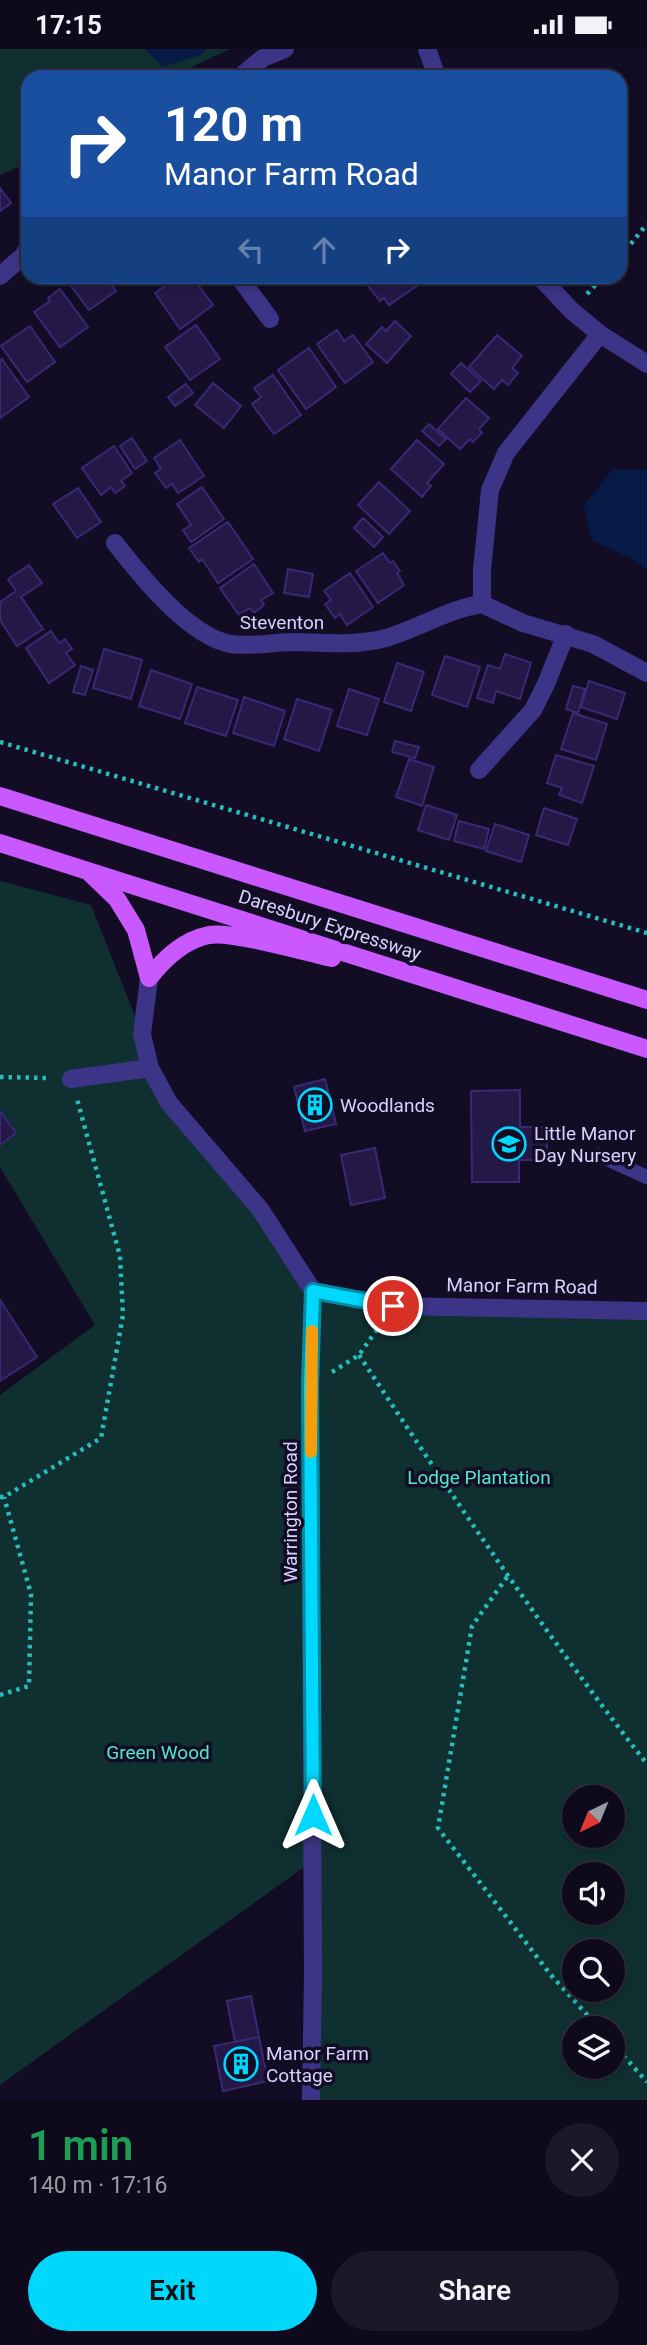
<!DOCTYPE html>
<html lang="en">
<head>
<meta charset="utf-8">
<style>
  :root { --surface:#0e0a1c; --page:#1c1829; --text:#f1f3f6; --muted:#9b9aa3; --line:#2e2b3b; --accent:#00d7fc }
  body { margin:0; font-family:Roboto,sans-serif; background:var(--page); color:var(--text); height:100vh; display:flex; flex-direction:column; font-size:26px; white-space:nowrap }
  * { box-sizing:border-box; margin:0 }
  p { font-size:23px; color:var(--muted) }
  .icon { flex:none; width:38px; height:38px; fill:none; stroke:currentColor; stroke-width:2; stroke-linecap:round; stroke-linejoin:round }
  .map { position:relative; height:2051px; overflow:hidden }
  .drawer { display:flex; flex-direction:column; background:var(--surface); flex:1 }
  .drawer>* { flex:none }
  .top-card { position:absolute; left:21px; top:21px; width:606px; height:214px; border-radius:21px; box-shadow:0 4px 10px #0003,0 0 0 2px var(--line); background:#1a4fa0; color:#fff; overflow:hidden }
  .needle { width:46px; rotate:223deg }
  .controls { position:absolute; left:562px; top:1736px; display:grid; gap:14px }
  .controls a { display:grid; place-items:center; width:63px; height:63px; border-radius:50%; background:var(--surface); box-shadow:0 4px 10px #0003,0 0 0 2px var(--line); font-size:35px }
  .pin { position:absolute; display:grid; place-items:center; width:60px; height:60px; color:#fff; margin:-30px; border:4px solid #fff; border-radius:50%; box-shadow:0 2px 7px #0007 }
  .me { position:absolute; width:77px; margin:-38px; rotate:0deg; stroke-linejoin:round; filter:drop-shadow(0 0 5px #0008) }
  .turn { display:flex; align-items:center; gap:24px; height:147px; padding:0 28px; font-size:32px }
  .turn .icon { width:91px; height:91px; stroke-width:2.5 }
  .turn b { display:block; font-size:49px; line-height:60px }
  .lanes { display:flex; align-items:center; height:66px; padding:0 28px; background:#0003; justify-content:center; gap:35px; direction:ltr }
  .lanes .off { opacity:.35 }
  .round { display:grid; place-items:center; flex:none; width:74px; height:74px; border-radius:37px; background:var(--page) }
  .head { display:flex; align-items:center; justify-content:space-between; height:119px; padding:0 28px }
  h1 { font-size:42px; font-weight:600; line-height:52px; color:#1e9e55 }
  .button { display:flex; gap:14px; margin-top:auto; padding:14px 28px }
  .button a { flex:1; height:80px; border-radius:42px; background:var(--accent); color:#111; font-size:28px; font-weight:600; line-height:80px; text-align:center }
  .button a+a { background:var(--page); color:var(--text) }
  .status { display:flex; justify-content:space-between; align-items:center; height:49px; padding:0 35px; background:var(--surface); direction:ltr }
  .status svg { height:19px; fill:currentColor }
  .map>svg:first-child { display:block }
</style>
</head>
<body>
<div class="status"><b>17:15</b><svg viewBox="0 0 49 12"><path d="M0 12V9h3v3zM5 12V6h3v6zM10 12V3h3v9zM15 12V0h3v12zM26 1h20v11H26zM47 4h2v5h-2z"/></svg></div>
<div class="map">
<svg width="647" height="2051" viewBox="0 0 647 2051">
  <rect width="100%" height="100%" fill="#120d25"/>
  <!-- green -->
  <path fill="#102f30" fill-rule="evenodd" d="M0,0h230l-59,28h-143v86l-28,12z
    M0,832l91,24 51,129 8,34 163,223 80,15 197,2 57,12v780h-342l13,-243 -318,228v-690l95,-70 -95,-158zM574,1748h38v39h-38zM574,1825h38v39h-38zM574,1902h38v39h-38zM574,1979h38v39h-38z"/>
  <!-- water -->
  <path fill="#061a45" d="M145,0h62l-6,6 -39,12z
    M613,420l34,1v99l-15,-10 -41,-19 -7,-35z"/>
  <!-- building -->
  <path fill="#241847" stroke="#3b2875" stroke-width="2" d="M0,139l11,15 -11,8z
    M78,228h28l10,14 -27,19 -20,-27z
    M178,228h14l21,28 -33,24 -25,-36z
    M361,228h38l3,4 5,-4h5l6,8 -29,20 -5,-7 -4,3z
    M60,240l28,38 -28,20 -26,-35 16,-11 -2,-3z
    M395,272l16,15 -24,27 -21,-19 16,-17 4,4z
    M196,276l24,34 -30,21 -25,-33z
    M30,277l25,36 -28,20 -26,-36z
    M337,281l7,11 9,-6 20,27 -28,21 -28,-39z
    M497,286l25,21 -10,12 6,5 -10,12 -6,-5 -8,9 -25,-22z
    M309,299l27,39 -30,22 -28,-39z
    M2,310l27,38 -29,21v-58z
    M461,314l20,18 -11,11 -19,-18z
    M273,326l28,40 -27,19 -22,-30 9,-7 -7,-9z
    M213,334l28,23 -17,22 -29,-23z
    M186,335l7,9 -18,13 -7,-9z
    M466,349l23,20 -10,11 3,4 -9,9 -3,-3 -10,10 -22,-20z
    M429,375l17,15 -7,7 -17,-15z
    M132,389l15,23 -12,8 -15,-23z
    M180,391l24,36 -26,17 -6,-9 -6,4 -11,-15 6,-4 -7,-11z
    M417,391l27,24 -17,19 4,3 -9,11 -31,-28z
    M114,397l18,27 -11,8 4,5 -10,7 -4,-6 -10,8 -19,-27z
    M379,433l31,29 -21,23 -31,-29z
    M202,438l22,32 -33,23 -8,-12 8,-5 -14,-21z
    M78,439l23,34 -24,16 -24,-34z
    M363,469l20,19 -9,10 -20,-19z
    M228,473l25,37 -35,24 -16,-24 -3,3 -10,-14z
    M383,504l7,10 3,-2 7,10 -3,2 7,12 -26,18 -22,-32z
    M254,515l19,29 -12,7 3,5 -10,8 -4,-5 -11,7 -19,-27z
    M29,516l13,18 -21,14 22,32 -26,17 -17,-26v-18l16,-11 -8,-12z
    M288,520l25,5 -4,23 -25,-4z
    M350,524l23,34 -26,18 -7,-11 -5,4 -10,-14 6,-4 -7,-9z
    M51,582l8,12 6,-4 7,10 -6,4 9,12 -26,18 -23,-35z
    M104,600l38,11 -11,39 -38,-11z
    M505,605l26,9 -11,36 -24,-8 -3,12 -16,-5 11,-33 12,4z
    M445,607l35,11 -13,40 -35,-12z
    M397,614l27,9 -13,39 -27,-9z
    M81,617l12,4 -8,25 -12,-3z
    M151,621l41,14 -12,35 -41,-13z
    M589,632l36,12 -8,26 -36,-12z
    M573,637l12,3 -7,24 -12,-4z
    M197,638l41,13 -12,36 -41,-13z
    M349,640l30,10 -12,36 -30,-9z
    M244,648l41,14 -11,35 -41,-13z
    M297,650l35,11 -13,41 -35,-12z
    M573,664l34,11 -11,36 -35,-11z
    M395,692l24,6 -4,11 -23,-6z
    M556,706l38,11 -12,37 -23,-8 3,-7 -15,-5z
    M409,710l25,8 -12,39 -26,-9z
    M426,756l31,10 -8,25 -31,-10z
    M544,759l33,11 -9,26 -32,-10z
    M459,772l30,8 -5,20 -30,-8z
    M495,775l34,11 -8,27 -35,-11z
    M325,1030l11,45 -31,7 -11,-44z
    M520,1041v37h27v33h-28v22h-47l-1,-91z
    M0,1062l16,22 -16,12z
    M375,1099l10,50 -34,7 -10,-50z
    M0,1251l37,57 -37,24z
    M251,1947l8,41 -24,5 -8,-41z
    M259,1988l9,44 -45,10 -9,-45z"/>
  <g fill="none" stroke-linecap="round" stroke-linejoin="round">
    <!-- path -->
    <path stroke="#27bdbc" stroke-width="4.5" stroke-dasharray="3.5 5" stroke-linecap="butt" d="M620,208l27,-33
      M587,245l16,-17
      M0,693l647,191
      M0,1028l48,1
      M359,1306c92,139 185,278 288,409
      M332,1323l27,-17 21,-30
      M0,1448h4l97,-59 22,-123 -3,-59 -43,-157
      M507,1528l-35,49 -34,202 112,146 49,54
      M0,1646l29,-9 2,-92 -27,-97
      M612,1994l35,39"/>
    <!-- service -->
    <path stroke="#3c3587" stroke-width="14" d="M598,1106l49,22"/>
    <!-- minor -->
    <path stroke="#3c3587" stroke-width="18" d="M240,28l23,-19 22,-9
      M0,227l23,-20 5,-8
      M239,228l31,42
      M600,285l-94,119 -16,37 -8,80v34l41,19 70,21 54,29
      M115,494c25,32 74,94 116,101 19,3 44,-2 64,-2 30,1 61,4 91,-4 33,-10 62,-29 96,-34
      M479,721l54,-60 13,-26 20,-50
      M149,929l-7,56 8,34 19,35 91,106 53,82 -3,95 3,589 -2,125
      M71,1030l79,-11
      M313,1242l80,15 254,5"/>
    <!-- tertiary -->
    <path stroke="#3c3587" stroke-width="18" d="M427,0l10,28
      M540,228l32,34 28,23 47,30"/>
    <!-- primary -->
    <path stroke="#c958ff" stroke-width="18" d="M0,747l647,204
      M0,794l647,206
      M91,825l26,25 19,31 13,48
      M149,929c15,-19 34,-38 60,-43 24,-4 96,17 123,23"/>
  </g>
  <g fill="none" stroke-linecap="round" stroke-linejoin="round">
    <defs>
      <path id="route" d="M313,1766l-3,-430 3,-94 80,15"/>
    </defs>
    <!-- route casing -->
    <use href="#route" stroke="#008ca4" stroke-width="18"/>
    <!-- route -->
    <use href="#route" stroke="#00d7fc" stroke-width="12"/>
    <!-- slow -->
    <path stroke="#f59e0b" stroke-width="12" d="M311,1403l1,-121"/>
  </g>
  <!-- icons -->
  <defs>
    <symbol id="building-ring" viewBox="-11 -11 22 22"><circle r="9.5" fill="#120d25" stroke="#00d7fc" stroke-width="1.5"/><path d="M-4-6H4V6H1V3H-1V6H-4ZM-2.5-4.3h1.7v1.8h-1.7ZM.8-4.3h1.7v1.8H.8ZM-2.5-1h1.7V.8h-1.7ZM.8-1h1.7V.8H.8Z" fill="#00d7fc"/></symbol>
    <symbol id="school-ring" viewBox="-11 -11 22 22"><circle r="9.5" fill="#120d25" stroke="#00d7fc" stroke-width="1.5"/><path d="M0-5L7-2L0 1L-7-2ZM-4 1L0 2.5L4 1V4Q0 6-4 4Z" fill="#00d7fc"/></symbol>
  </defs>
  <g fill-rule="evenodd">
    <use href="#building-ring" x="296" y="1037" width="38" height="38"/>
    <use href="#school-ring" x="490" y="1076" width="38" height="38"/>
    <use href="#building-ring" x="222" y="1996" width="38" height="38"/>
  </g>
  <g text-anchor="middle" dominant-baseline="central" stroke-width="7" stroke-linejoin="round" paint-order="stroke">
    <!-- street labels -->
    <g font-size="19" fill="#d9d1ff" stroke="#120d25">
      <text x="282" y="573">Steventon</text>
      <text transform="translate(330 876) rotate(18)">Daresbury Expressway</text>
      <text transform="translate(522 1237) rotate(1)">Manor Farm Road</text>
      <text transform="translate(290 1463) rotate(-90)">Warrington Road</text>
    </g>
    <!-- poi labels -->
    <g font-size="19" fill="#d9d1ff" stroke="#120d25" text-anchor="start">
      <text x="340" y="1056">Woodlands</text>
      <text x="534" y="1084">Little Manor<tspan x="534" dy="22">Day Nursery</tspan></text>
      <text x="266" y="2004">Manor Farm<tspan x="266" dy="22">Cottage</tspan></text>
    </g>
    <!-- park labels -->
    <g font-size="19" fill="#55e7ca" stroke="#120d25">
      <text x="479" y="1428">Lodge Plantation</text>
      <text x="158" y="1703">Green Wood</text>
    </g>
  </g>
</svg>
<div class="controls">
<a><svg class="needle" viewBox="-14 -14 28 28"><path d="M0-13l5 13h-10z" fill="#e53935"/><path d="M0 13l5-13h-10z" fill="#9b9aa3"/></svg></a>
<a><svg class="icon" aria-label="sound" viewBox="0 0 24 24"><path d="M4 9h4l5-4v14l-5-4H4zM17 9q2 3 0 6"/></svg></a>
<a><svg class="icon" aria-label="search" viewBox="0 0 24 24"><circle cx="10" cy="10" r="6"/><path d="M15 15l6 6"/></svg></a>
<a><svg class="icon" aria-label="layers" viewBox="0 0 24 24"><path d="M12 4l9 5-9 5-9-5zM3 14l9 5 9-5"/></svg></a>
</div>
<div class="pin" style="left:393px;top:1257px;background:#d93025"><svg class="icon" aria-label="arrive" viewBox="0 0 24 24"><path d="M6 21V4h12l-3 4 3 4H6"/></svg></div>
<svg class="me" style="left:313px;top:1766px" viewBox="-20 -20 40 40"><path d="M0-17L14 15 0 8-14 15z" fill="#00d7fc" stroke="#fff" stroke-width="4"/></svg>
<div class="top-card">
<div class="turn"><svg class="icon" aria-label="right" viewBox="0 0 24 24"><path d="M7 20v-9h11M14 6l5 5-5 5"/></svg><div><b>120 m</b>Manor Farm Road</div></div>
<div class="lanes"><svg class="icon off" aria-label="left" viewBox="0 0 24 24"><path d="M17 20v-9H6M10 6l-5 5 5 5"/></svg><svg class="icon off" aria-label="ahead" viewBox="0 0 24 24"><path d="M12 20V5M6 11l6-6 6 6"/></svg><svg class="icon" aria-label="right" viewBox="0 0 24 24"><path d="M7 20v-9h11M14 6l5 5-5 5"/></svg></div>
</div>
</div>
<section class="drawer">
<div class="head"><div><h1>1 min</h1><p>140 m · 17:16</p></div><a class="round"><svg class="icon" aria-label="close" viewBox="0 0 24 24"><path d="M6 6l12 12M18 6L6 18"/></svg></a></div>
<div class="button"><a>Exit</a><a>Share</a></div>
</section>
</body>
</html>
